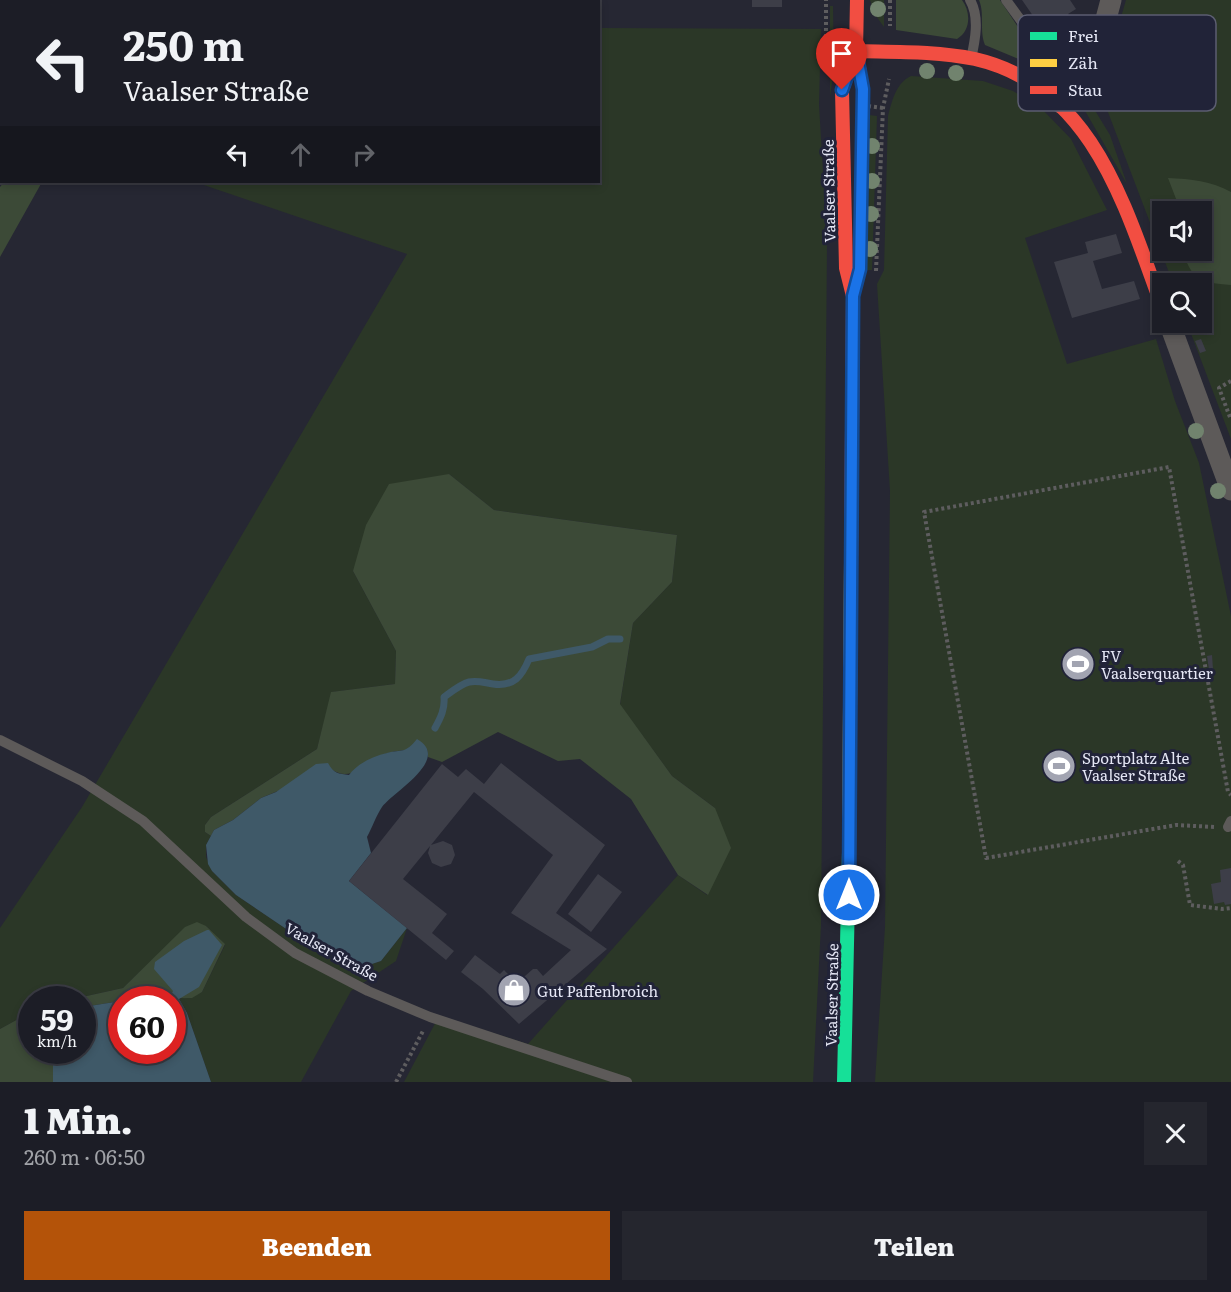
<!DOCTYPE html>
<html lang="de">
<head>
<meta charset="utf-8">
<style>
  :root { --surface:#1c1d26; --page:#25262e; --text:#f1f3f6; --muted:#a0a2a7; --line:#3a3b43; --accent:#b45309 }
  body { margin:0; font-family:Literata,serif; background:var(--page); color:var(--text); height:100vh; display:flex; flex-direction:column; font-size:22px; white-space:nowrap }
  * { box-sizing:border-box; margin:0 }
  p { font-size:20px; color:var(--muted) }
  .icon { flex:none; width:33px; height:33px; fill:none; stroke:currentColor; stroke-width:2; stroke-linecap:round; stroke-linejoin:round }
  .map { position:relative; height:1082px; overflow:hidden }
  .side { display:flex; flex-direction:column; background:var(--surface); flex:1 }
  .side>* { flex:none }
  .guide { position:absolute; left:0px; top:0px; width:600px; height:183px; box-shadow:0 3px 9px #0003,0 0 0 2px var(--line); background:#1c1d26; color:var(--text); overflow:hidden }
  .buttons { position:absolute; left:1152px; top:201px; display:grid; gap:12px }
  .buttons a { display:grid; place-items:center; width:60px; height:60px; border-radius:0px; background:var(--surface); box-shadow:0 3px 9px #0003,0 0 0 2px var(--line); font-size:30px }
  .speed { position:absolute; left:18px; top:986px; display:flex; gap:12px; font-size:30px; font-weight:700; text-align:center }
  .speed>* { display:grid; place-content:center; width:78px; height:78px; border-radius:50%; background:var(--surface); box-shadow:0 3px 9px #0003,0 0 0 2px var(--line); line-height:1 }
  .speed small { font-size:15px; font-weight:400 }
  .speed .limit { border:9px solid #d22; background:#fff; color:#111 }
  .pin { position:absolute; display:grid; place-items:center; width:51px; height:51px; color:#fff; margin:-62px -26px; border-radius:50% 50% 50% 0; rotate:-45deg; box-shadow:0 0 6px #0007 }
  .pin .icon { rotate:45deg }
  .me { position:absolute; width:66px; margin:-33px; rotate:0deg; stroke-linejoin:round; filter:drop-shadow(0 0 4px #0008) }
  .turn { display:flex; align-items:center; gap:21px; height:126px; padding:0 24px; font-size:27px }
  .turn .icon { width:78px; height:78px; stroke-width:2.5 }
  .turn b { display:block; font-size:42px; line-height:51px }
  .lanes { display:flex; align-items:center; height:57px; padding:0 24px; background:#0003; justify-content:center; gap:30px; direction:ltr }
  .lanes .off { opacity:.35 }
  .round { display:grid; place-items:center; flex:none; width:63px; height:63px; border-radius:0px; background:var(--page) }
  .headline { display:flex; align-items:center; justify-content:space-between; height:102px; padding:0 24px }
  h1 { font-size:36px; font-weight:800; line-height:45px }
  .action { display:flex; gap:12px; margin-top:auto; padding:12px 24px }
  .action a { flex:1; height:69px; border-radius:0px; background:var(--accent); color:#fff; font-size:24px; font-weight:800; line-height:69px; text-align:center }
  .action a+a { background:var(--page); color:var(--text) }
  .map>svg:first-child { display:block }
</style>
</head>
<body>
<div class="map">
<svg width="1231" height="1082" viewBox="0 0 1231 1082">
  <rect width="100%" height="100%" fill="#262733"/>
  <!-- green -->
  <path fill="#2b3727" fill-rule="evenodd" d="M0,0h93l-91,2 -2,173z
    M870,0h14v27l-8,-11z
    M1126,0h105v439l-44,-116 15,-1v-38l-29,-1 -70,-184 -2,-13zM1162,212h40v38h-40z
    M830,6h3l1,64 -4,26z
    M599,28l222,1 -2,75 8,139 -6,682 -8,157h-409l35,-66 89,28 150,-169 29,20 8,-87 -43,-32 -52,-71 13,-82 39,-41 5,-47 -183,-25 -45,-36 -96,97 43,80 -1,33 -63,8 -15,57 -106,68 -6,8v7l6,4 -5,9v12l6,14 24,24 65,44 25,13 40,14 15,-5 26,-33 -11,33 -45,30 -50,91h-90l-24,-69 -8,-14 23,-7 23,-47 -19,-19 -21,2 -62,60 -50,11h-41l-1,13 -31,17v-101l82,-121 325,-553 -212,-72h403z
    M911,76l72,5 30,10 28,17 30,31 36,71 -82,28 42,126 89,-25 19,62 24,62 32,153v466h-356l10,-155 5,-436 -13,-207 7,-14 4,-154c4,-15 8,-33 23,-40z
    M1086,103l5,1 19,31 17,49 -43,-75z
    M869,115l8,1 -5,154h-6z"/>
  <!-- forest -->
  <path fill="#3c4a37" d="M896,0h66c9,12 9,31 -5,39l-61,-9z
    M979,0h21l20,30 39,41 -3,3 -10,-1 -25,-13 -36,-15c-6,-14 0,-31 -6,-45z
    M1168,178c23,1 43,3 63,14v93c-32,-3 -37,-3 -49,-34l20,-1v-38l-26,-1 2,-7z
    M4,182h38l-42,75v-70z
    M449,474l45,36 183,25 -5,47 -39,41 -13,81 52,72 43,32 16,40 -23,47 -30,-20 -47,-76 -51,-40 -22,2 -60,-29 -56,30 -14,-5 -1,-8c-11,0 -32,1 -42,5 -19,7 -33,30 -54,15l-70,29 -28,22 -19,10 -3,6 -6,-4v-7l6,-8 106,-68 14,-57 64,-8 1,-33 -43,-80 13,-46 23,-41z
    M197,922l9,4 19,18 -23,48 -10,6 -70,1 -1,2 -38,6 -1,-8h-9l50,-11 62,-61z
    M31,1012l1,38h21v32h-53v-53z"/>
  <!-- water -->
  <path fill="#3f5968" d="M417,739c35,20 -24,53 -35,68 -6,9 -10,21 -15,30l4,16 -22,28 58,47 -26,33 -15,5 -40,-14 -25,-13 -65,-44 -24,-24 -4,-7 -2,-19 8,-15 19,-10 28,-22 15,-6 40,-28 12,-1c5,10 11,11 21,12 8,-11 24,-19 38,-22 15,-4 18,1 30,-14z
    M207,930h2l13,15 -23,42 -20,12 8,14 24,69h-158v-32h29l1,-43 38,-6 1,49h50v-51h-32l31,-4 2,-4 -19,-22 1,-7 29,-21z"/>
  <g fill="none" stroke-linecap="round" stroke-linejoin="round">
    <!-- stream -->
    <path stroke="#3f5968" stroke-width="7" d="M435,728c6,-11 10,-19 9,-31 7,-5 17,-13 25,-15 9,-2 16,1 24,2 21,3 29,-8 36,-25l63,-12 16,-8h12"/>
  </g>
  <!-- building -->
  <path fill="#3d3e48" d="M752,0h30v7h-30z
    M1022,0h48l6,9 -8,5 3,5 -24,17z
    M1116,234l6,19 -29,8 9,28 32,-8 6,18 -68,19 -18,-56 34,-9 -3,-11z
    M1201,339l5,12 -6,2 -5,-12z
    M1212,655l1,14 -4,1 -2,-14z
    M501,763l104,82 -49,68 51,36 -88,75 -36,-35 -22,-17 14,-17 25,19 4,-4 13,13 16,-14h4l6,7 28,-26 -60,-37 42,-58 -79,-63 -43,53 12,-4 9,4 3,10 -4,9 -10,3 -9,-4 -4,-10 2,-7 -27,33 44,35 -15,19 22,18 -8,9 -97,-79 93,-117 16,13 8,-8 18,15z
    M1231,868v36l-6,1 -1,-3 -10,2 -3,-20 10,-2 -1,-12z
    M598,874l24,18 -31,40 -23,-18z"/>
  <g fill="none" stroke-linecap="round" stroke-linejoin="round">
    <!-- path -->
    <path stroke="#5e5d5f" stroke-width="4" stroke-dasharray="3 3" stroke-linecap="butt" d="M890,0v26
      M102,2v-2
      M826,49v-49
      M868,106l15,2
      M0,173l2,-2
      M876,271l7,-163 6,-29
      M1231,381l-12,7 12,32
      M1214,827l-38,-2 -190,33 -62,-346 245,-45 59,325 3,3
      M1178,861l5,4 7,40 32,4 9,-1
      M396,1082l27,-51"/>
    <!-- lane -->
    <path stroke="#5d5a59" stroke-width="10" d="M970,0c10,17 5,41 1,59
      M1006,0l16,22 54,64
      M0,740l82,41 61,40 103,96 49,36 73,38 62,26 197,65
      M1228,827l3,-6"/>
    <!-- street -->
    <path stroke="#5d5a59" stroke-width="21" d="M1061,103l21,-24 16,-30 13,-49
      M1169,322l62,168"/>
    <!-- fast -->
    <path stroke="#16e098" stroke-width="14" d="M844,1082l5,-230"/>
    <!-- slow -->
    <path stroke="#ffcf43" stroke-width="14" d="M849,852l2,-289"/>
    <!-- jam -->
    <path stroke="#f24e42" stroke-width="14" d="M857,0l-1,51 4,22
      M856,51c40,1 80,0 119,8 118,27 150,148 187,247
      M851,563l2,-267 -7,-28 -4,-178 14,-39"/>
  </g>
  <!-- trees -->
  <g fill="#71836e">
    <circle cx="878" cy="9" r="8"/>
    <circle cx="927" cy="71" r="8"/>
    <circle cx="956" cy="73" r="8"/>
    <circle cx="872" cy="146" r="8"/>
    <circle cx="872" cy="181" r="8"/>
    <circle cx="871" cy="214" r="8"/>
    <circle cx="870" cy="249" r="8"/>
    <circle cx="1196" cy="431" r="8"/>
    <circle cx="1218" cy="491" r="8"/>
  </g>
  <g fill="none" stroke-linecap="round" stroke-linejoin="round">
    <defs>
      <path id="route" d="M842,90l14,-39 7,38 -3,180 -7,27 -4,599"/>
    </defs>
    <!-- route casing -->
    <use href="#route" stroke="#114b97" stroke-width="15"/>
    <!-- route -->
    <use href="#route" stroke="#1a73e8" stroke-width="10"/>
  </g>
  <!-- icons -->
  <defs>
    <symbol id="stadium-disc" viewBox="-11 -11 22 22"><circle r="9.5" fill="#a2a4b1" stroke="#212338"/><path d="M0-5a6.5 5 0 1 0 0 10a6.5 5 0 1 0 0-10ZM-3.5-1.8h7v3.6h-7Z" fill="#fff"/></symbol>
    <symbol id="shop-disc" viewBox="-11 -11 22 22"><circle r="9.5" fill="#a2a4b1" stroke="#212338"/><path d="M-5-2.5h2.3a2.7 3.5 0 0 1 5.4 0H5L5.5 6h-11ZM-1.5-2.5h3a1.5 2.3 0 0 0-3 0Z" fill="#fff"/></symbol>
  </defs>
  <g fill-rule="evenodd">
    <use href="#stadium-disc" x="1059" y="645" width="38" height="38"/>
    <use href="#stadium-disc" x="1040" y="747" width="38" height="38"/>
    <use href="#shop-disc" x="495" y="971" width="38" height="38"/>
  </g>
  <g text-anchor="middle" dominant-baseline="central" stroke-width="6" stroke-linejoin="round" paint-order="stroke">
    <!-- street labels -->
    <g font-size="15" fill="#e5e7f5" stroke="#212338">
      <text transform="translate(828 191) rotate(-91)">Vaalser Straße</text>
      <text transform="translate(332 951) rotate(29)">Vaalser Straße</text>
      <text transform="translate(831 995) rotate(-89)">Vaalser Straße</text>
    </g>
    <!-- poi labels -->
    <g font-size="15" fill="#e5e7f5" stroke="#212338" text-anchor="start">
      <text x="1101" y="655">FV<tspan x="1101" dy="17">Vaalserquartier</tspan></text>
      <text x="1082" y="757">Sportplatz Alte<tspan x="1082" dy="17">Vaalser Straße</tspan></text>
      <text x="537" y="990">Gut Paffenbroich</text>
    </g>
  </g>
  <!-- legend -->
  <rect x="1018" y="15" width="198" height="96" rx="9" fill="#212338" stroke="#5c5e71" stroke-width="1.5"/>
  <rect x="1030" y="32" width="27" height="8" fill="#16e098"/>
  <rect x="1030" y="59" width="27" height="8" fill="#ffcf43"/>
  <rect x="1030" y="86" width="27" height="8" fill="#f24e42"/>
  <g font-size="16" fill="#e5e7f5">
    <text x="1068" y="42">Frei</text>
    <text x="1068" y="69">Zäh</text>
    <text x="1068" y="96">Stau</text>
  </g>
</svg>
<div class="buttons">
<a><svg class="icon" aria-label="sound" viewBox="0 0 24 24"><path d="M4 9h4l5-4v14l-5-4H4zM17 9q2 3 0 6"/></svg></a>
<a><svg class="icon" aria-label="search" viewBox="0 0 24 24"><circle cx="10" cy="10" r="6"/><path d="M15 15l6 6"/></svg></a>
</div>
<div class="speed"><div>59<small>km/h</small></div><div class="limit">60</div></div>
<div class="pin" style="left:842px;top:90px;background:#d93025"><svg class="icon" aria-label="arrive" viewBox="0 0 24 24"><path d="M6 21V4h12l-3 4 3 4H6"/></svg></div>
<svg class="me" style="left:849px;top:895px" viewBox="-20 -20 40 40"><circle r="17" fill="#1a73e8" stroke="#fff" stroke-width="3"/><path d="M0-11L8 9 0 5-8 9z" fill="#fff"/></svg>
<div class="guide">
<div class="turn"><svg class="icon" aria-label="left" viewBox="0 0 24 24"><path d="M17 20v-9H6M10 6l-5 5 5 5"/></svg><div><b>250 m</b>Vaalser Straße</div></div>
<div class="lanes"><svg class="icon" aria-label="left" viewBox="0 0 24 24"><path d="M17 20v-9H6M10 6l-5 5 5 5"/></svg><svg class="icon off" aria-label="ahead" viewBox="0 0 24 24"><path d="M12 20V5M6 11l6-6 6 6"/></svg><svg class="icon off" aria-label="right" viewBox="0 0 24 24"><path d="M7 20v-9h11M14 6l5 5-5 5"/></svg></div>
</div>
</div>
<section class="side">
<div class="headline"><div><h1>1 Min.</h1><p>260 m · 06:50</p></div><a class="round"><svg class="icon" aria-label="close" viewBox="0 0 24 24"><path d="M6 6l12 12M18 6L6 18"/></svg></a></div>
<div class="action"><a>Beenden</a><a>Teilen</a></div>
</section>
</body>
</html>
